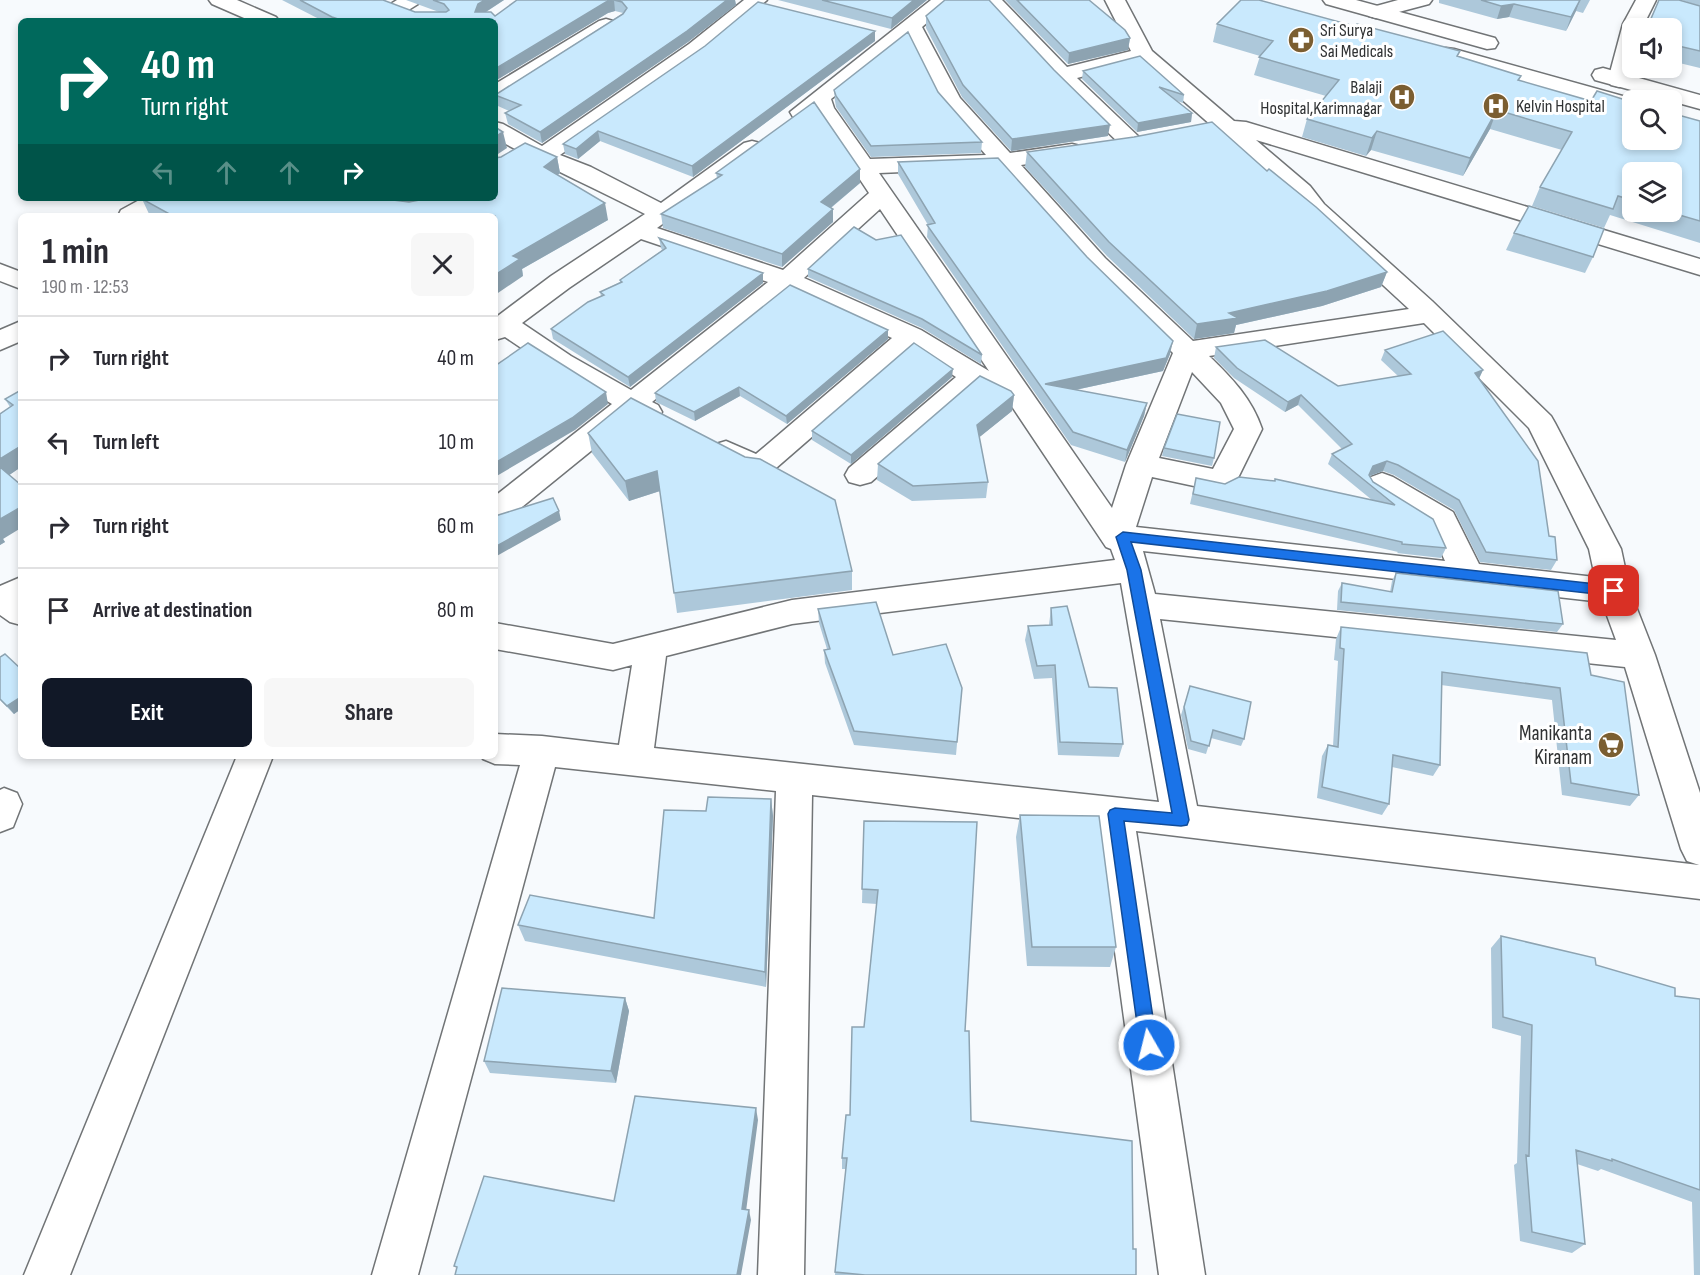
<!DOCTYPE html>
<html lang="en">
<head>
<meta charset="utf-8">
<style>
  :root { --surface:#fff; --page:#f7f7f7; --text:#2b2b33; --muted:#7c7c81; --line:#e1e1e2; --accent:#111827 }
  body { margin:0; font-family:"Sofia Sans Condensed",sans-serif; background:var(--page); color:var(--text); height:100vh; display:flex; flex-direction:column; font-size:22px; white-space:nowrap }
  * { box-sizing:border-box; margin:0 }
  p { font-size:20px; color:var(--muted) }
  .icon { flex:none; width:33px; height:33px; fill:none; stroke:currentColor; stroke-width:2; stroke-linecap:round; stroke-linejoin:round }
  .map { position:relative; flex:1; overflow:hidden }
  .side { position:absolute; left:18px; top:213px; width:480px; height:546px; display:flex; flex-direction:column; background:var(--surface); border-radius:9px; box-shadow:0 3px 9px #0003 }
  .side>* { flex:none }
  .hud { position:absolute; left:18px; top:18px; width:480px; height:183px; border-radius:9px; box-shadow:0 3px 9px #0003; background:#00695c; color:#fff; overflow:hidden }
  .buttons { position:absolute; left:1622px; top:18px; display:grid; gap:12px }
  .buttons a { display:grid; place-items:center; width:60px; height:60px; border-radius:9px; background:var(--surface); box-shadow:0 3px 9px #0003; font-size:30px }
  .pin { position:absolute; display:grid; place-items:center; width:51px; height:51px; color:#fff; margin:-26px; border-radius:12px; box-shadow:0 3px 9px #0006 }
  .me { position:absolute; width:66px; margin:-33px; rotate:352deg; stroke-linejoin:round; filter:drop-shadow(0 0 4px #0008) }
  .turn { display:flex; align-items:center; gap:21px; height:126px; padding:0 24px; font-size:27px }
  .turn .icon { width:78px; height:78px; stroke-width:2.5 }
  .turn b { display:block; font-size:42px; line-height:51px }
  .lanes { display:flex; align-items:center; height:57px; padding:0 24px; background:#0003; justify-content:center; gap:30px; direction:ltr }
  .lanes .off { opacity:.35 }
  .round { display:grid; place-items:center; flex:none; width:63px; height:63px; border-radius:9px; background:var(--page) }
  .overview { display:flex; align-items:center; justify-content:space-between; height:102px; padding:0 24px }
  h1 { font-size:36px; font-weight:700; line-height:45px }
  .cta { display:flex; gap:12px; margin-top:auto; padding:12px 24px }
  .cta a { flex:1; height:69px; border-radius:9px; background:var(--accent); color:#fff; font-size:24px; font-weight:700; line-height:69px; text-align:center }
  .cta a+a { background:var(--page); color:var(--text) }
  ul { padding:0; list-style:none }
  li { display:flex; align-items:center; gap:18px; height:84px; padding:0 24px; border-top:2px solid var(--line) }
  li div { flex:1 }
  li b { display:block; font-size:22px }
  li em { font-style:normal }
  .map>svg:first-child { display:block }
</style>
</head>
<body>
<div class="map">
<svg width="1700" height="1275" viewBox="0 0 1700 1275">
  <rect width="100%" height="100%" fill="#f7fafd"/>
  <g fill="none" stroke-linecap="round" stroke-linejoin="round">
    <defs>
      <path id="minor" d="M209,0h28l39,17 3,4h-28l-39,-17z
        M397,0h24l-3,4 -27,17h-24l3,-4z
        M744,0h23l-62,54 -145,101 31,12 70,36 83,-60 8,-2 8,2 4,5 -4,5 -103,75 126,42 86,-77 -54,-81 -14,7 -8,-2 -3,-5 141,-112h23l-32,27 38,71 50,55 62,-9 8,2 4,5 -4,5 -59,9 84,93 88,83 216,-32 -103,-95 -14,-18 -153,-134 -62,16 62,59 4,5 -4,5 -8,2 -8,-2 -69,-67 -73,-80h21l65,67 64,-16 -26,-51h20l27,51 82,70 12,1 454,137v16l-444,-135 54,46 14,18 108,97 119,115 4,7 66,126 9,42 25,64 45,138v106l-564,-68 69,444h-46l-61,-448 -286,-32 -8,480h-46l18,-484 -221,-24 -137,508h-46l148,-510 -25,-1 -12,-5 -2,-3h14v-22l47,2 77,9 13,-80 -19,5 -118,-21v-26l118,21 179,-44 323,-40 -4,-11 -5,-2 -95,-142 -33,-16 -107,93 -11,3 -11,-3 -4,-7 4,-7 107,-91 -43,-28 -145,126c-3,1 -6,3 -9,3 -12,1 -42,-18 -48,-27l5,-7 10,-3 30,13 136,-116 -102,-47 -138,111 6,3 4,7 -4,7 -10,3 -14,-6 -128,104 -11,3v-27l117,-92 -61,-36 -46,-31 -10,3v-22l56,-42 94,-62c-50,-26 -101,-48 -150,-76v-16l8,2 39,22 147,-102zM908,39l31,62 47,54 -116,4 -36,-51 -3,-9zM998,168l89,100 86,85 -47,112 -14,43 -233,-335zM880,209l109,162 -68,-41 -117,-52zM641,239l127,43 -137,108 -60,-34 -49,-33 47,-35zM1424,323l105,105 60,121 6,28 -116,-13 -26,-52 -60,-35 -11,-4 -11,4 -4,7 4,7 59,36 15,34 -309,-34 16,-50 70,15 11,-4 29,-59c-10,-30 -30,-51 -53,-73zM1192,372l29,31 13,26 -21,40 -54,-11zM1143,551l459,51 14,38 -461,-46zM1121,583l38,219 -505,-54 12,-92 126,-32zM1160,619l465,48 56,182 6,12 12,4 -502,-59z
        M1398,0h34l-3,4 -53,14 -7,-2 -3,-4 3,-4z
        M1636,0h20l-14,28h-10l1,40 -6,17 -8,2 -8,-2 -3,-5 15,-56z
        M606,19l7,2 3,4 -3,4 -110,70 -8,2v-17l104,-63z
        M143,198h30c-12,18 -35,18 -55,18l3,-6z
        M0,264l21,8v17l-21,-8z
        M21,321v20l-21,9v-20z
        M21,577v48l-11,-3 -10,-7v-29z
        M237,756h36l-203,519h-46z
        M4,788l13,5 5,11 -9,23 -13,5v-42z"/>
      <path id="trunk" d="M1323,0h33l139,38 3,5 -3,5 -8,1 -161,-45z
        M1446,48l8,1 183,51h-5v13l-8,-2 -186,-52 -3,-5 3,-5z
        M1603,68l97,27v14l-105,-29 -3,-5 3,-5z"/>
    </defs>
    <!-- minor casing -->
    <use href="#minor" stroke="#717476" stroke-width="3"/>
    <!-- trunk casing -->
    <use href="#trunk" stroke="#717476" stroke-width="3"/>
    <!-- minor -->
    <use href="#minor" fill="#fff" fill-rule="evenodd"/>
    <!-- trunk -->
    <use href="#trunk" fill="#fff" fill-rule="evenodd"/>
  </g>
  <!-- wall -->
  <path fill="#adc8da" fill-rule="evenodd" d="M282,0h101l32,12h24l-33,-12h98l-18,12 9,4 22,-16h218l1,5 -48,37 -146,101 -34,-19 -3,-11 4,-2 -11,-5 -3,-11 128,-82 -8,-2 -7,2 -113,68v-60h-172z
    M778,0h149l-36,29z
    M1005,0h84l41,38 -2,12 -60,14z
    M1439,0h151l-7,13 -7,-2 -10,20 -57,-14 -12,2 -58,-16z
    M1659,0l41,6v62l-29,-7v-33h-25z
    M1681,0h19v6z
    M926,16l182,120 -97,15 -49,-54 -36,-69z
    M1217,24l137,2 106,25 -2,5 63,20 -2,5 72,20 109,20v122l-90,-28 -6,13 -72,-22 8,-19 22,-37 -72,-21 -27,47 -92,-26 -5,6 -64,-19 5,-18 19,-23 -72,-21 6,-19 -47,-14zM1632,172l39,40h-39z
    M875,41l-182,136 -93,-36 -22,18 -13,-5 -2,-10 142,-98z
    M1140,56l44,39 -1,8 -6,-2 15,12 -1,9 -54,10 -55,-53 1,-8z
    M834,90l104,2 44,50 -1,11 -110,4 -35,-50 -1,-6z
    M1027,152l240,19 120,101 -6,15 -59,19 -86,19 -2,8 -40,6 -87,-83 -82,-89z
    M557,157l3,16 -2,2 50,45 -86,49 1,7 -28,-60h-345l-8,-17 3,-1h275l-5,3 15,-3z
    M898,162l272,192 -7,17 -88,19 72,13 -3,13 -19,46 -54,-17 -144,-208 1,-12 -30,-51z
    M860,169v14l-29,25 2,14 -51,45 -119,-39 -2,-14 56,-36 -1,-5z
    M854,227l128,128 -1,9 -59,-36 -114,-51v-8z
    M1514,233l79,24 -8,16 -79,-23z
    M659,238l104,45 -133,104 -77,-48 -2,-10 50,-33 -1,-4 20,-10v-2l42,-30 -1,-2z
    M888,330v9l-101,85 -47,-28 -45,25 -39,-19 -1,-9z
    M1216,347l122,39 60,-10 -17,-16 4,-10 98,20 -4,9 70,157 8,24 -6,10 -71,-8 -26,-52 -60,-35 -11,-4 -13,5 3,6 73,66 -5,10 -44,-5 1,-1 -208,-48 6,-26 29,6 147,16 -44,-36 4,-10 10,-5 -44,-44 -13,7 -51,-34 -20,-20z
    M952,377l-101,87 -39,-24v-9z
    M21,390v77l-12,8 -6,64 2,3 -5,3v-131l10,-7 -5,-8z
    M1014,395l-2,16 -33,26 9,45 -2,16 -74,3 -35,-21 1,-16z
    M588,433l264,138v19l-175,23 -17,-122 -31,10 -37,-48z
    M1164,448l50,10 -2,8 -50,-10z
    M1396,573l167,51 -6,8 -220,-22 1,-19 4,-8 48,9 2,-11z
    M1051,608l38,79 34,57 -4,13 -61,-2 -6,-77 -18,1 -9,-39 3,-14 21,-1z
    M818,609l75,46 69,33 -6,67 -102,-10 -29,-82 -1,-13 3,-1 -8,-26z
    M1341,627l250,48 48,120 -9,11 -68,-11 -10,-95 -111,-15 -1,80 -7,11 -41,-9 -3,37 -7,11 -65,-17 5,-42 6,-11 5,1 5,-85 -4,-1 2,-21z
    M0,657l21,12v40l-7,5 -14,-14z
    M1190,686l54,53 -3,7 -30,-8 -5,16 -18,-5 -7,-34z
    M771,799l2,17 -7,171 -241,-46 -7,-16 136,-7 52,-107z
    M1020,815l96,132 -6,20 -83,-1 -11,-129z
    M864,821l101,210 6,90 162,128 3,26h-301l11,-106h-4v-11l8,-43 14,-88 13,-123 -15,-1z
    M1501,936l95,29 79,31 25,3v276h-6l-2,-73 -91,-33 -3,2 -21,-7 8,80 -13,9 -52,-12 -6,-76 3,-2 4,-127 -29,-8 -1,-80z
    M625,998l4,13 -13,72 -126,-10 -6,-12z"/>
  <!-- shaded-wall -->
  <path fill="#8da3b1" d="M485,0h19l-23,15 -6,-3 3,-8z
    M614,0l1,11 -7,2 -113,68v-12l111,-67z
    M727,0h8l1,5 -48,37 -146,101 -2,-11z
    M914,0h13l-36,29 1,-11z
    M1580,0l-4,11 -10,20 5,-14z
    M1514,4l-5,13 -12,2 4,-13z
    M875,31v10l-182,136 -1,-11z
    M1130,38l-2,12 -60,14 1,-11z
    M1497,110l-7,19 -27,47 7,-18z
    M1192,113l-1,9 -54,10 1,-9z
    M1110,125l-2,11 -97,15 1,-12z
    M598,131l2,10 -22,18 -2,-10z
    M1377,131l-6,19 -5,6 6,-18z
    M503,132l4,16 -12,8v-19z
    M557,157l3,16 -13,10 -3,-16z
    M860,169v14l-38,32 -1,-13z
    M393,198h27l-19,11 -9,-9z
    M605,203l3,17 -86,49 1,7 -28,19v-20l18,-19z
    M833,209v13l-51,45v-13z
    M1387,272l-6,15 -59,19 -86,19 -2,8 -40,6 3,-15 32,-11z
    M763,273v10l-133,104 -2,-10z
    M888,330v9l-101,85 -1,-8z
    M1173,341l-3,13 -7,17 -116,25 -2,-12z
    M953,369l-1,8 -101,87v-9z
    M1483,370l-5,10 -3,-7z
    M739,387l1,9 -45,25 -1,-9z
    M606,392l2,12 -33,26 -80,47v-14z
    M1014,395l-2,16 -36,29 1,-15z
    M1301,395l-3,10 -13,7 3,-10z
    M1147,403l-3,13 -19,46 2,-12z
    M21,446v21l-16,11 -5,-8v-11z
    M1387,461l-4,10 -14,5 4,-10z
    M657,471l3,20 -31,10 -4,-20z
    M21,507v21l-18,11 2,3 -5,3v-26z
    M559,511l2,9 -66,37v-10z
    M21,697v12l-7,5 -7,-8z
    M771,799l2,17 -7,171 -1,-15z
    M625,998l4,13 -13,72 -5,-12z
    M756,1108l2,12 -13,99 -3,-10z
    M749,1210l2,10 -10,55h-4z"/>
  <!-- building -->
  <path fill="#c9e9fd" stroke="#8da3b1" stroke-width="1.5" d="M300,0h83l32,12h31l3,-2 -5,-6 -11,-4h52l-7,4 -3,8h16l4,4 22,-16h96l-7,2 -111,67v-48h-151l-12,-4z
    M614,0h113l-40,31 -147,101 -35,-19 16,-8 -26,-10 128,-81 4,-6 -5,-6z
    M822,0h92l-22,18z
    M945,0h44l65,70 56,55 -98,14 -49,-54 -37,-69z
    M1017,0h72l36,30 5,8 -61,15z
    M1241,0h18l95,26 3,-2 103,27 -3,5 64,20 -3,4 73,21 6,-10 35,11v38h39v-27l29,8v100l-31,-9h2v-40h-39v28l-14,-4 -5,13 -73,-22 32,-55 -75,-22 -27,48 -93,-27 -5,7 -65,-19 32,-39 -80,-23 14,-16 -56,-17z
    M1481,0h99l-9,17 -57,-13 -13,2z
    M1659,0h20l21,6v45l-26,-6 2,-6 -5,-1v-10h-24z
    M758,2l117,29 -183,135 -94,-35 -22,18 -13,-5 142,-98z
    M908,32l30,60 44,50 -111,4 -35,-50 -2,-6z
    M1140,56l44,39 -25,-8 33,26 -54,10 -55,-52z
    M814,102l46,67 -39,33 12,7 -51,45 -121,-40 61,-39 -6,-2z
    M1212,122l55,49 2,-2 47,38 71,65 -60,19 -98,22 9,5 -41,6 -88,-82 -82,-90 107,-15z
    M495,127l8,5 -8,5z
    M525,143l32,14 -13,10 61,36 -92,53 7,3 -25,16v-59h-322l-31,-17 3,-1h248l-1,2 17,2 21,-4h65v-40l6,-1z
    M998,158l89,99 86,84 -7,17 -121,26 102,19 -20,47 -54,-18 -146,-207 8,-2 -37,-61z
    M1529,206l75,23 -11,28 -79,-24z
    M854,227l22,13 25,-5 81,120 -60,-36 -114,-50z
    M659,238l104,35 -135,104 -77,-48 37,-27 16,-7 -4,-3 22,-10 -2,-2 46,-32z
    M790,285l98,45 -102,86 -47,-29 -45,25 -39,-19z
    M1443,331l40,39 -8,3 63,88 11,75 6,1 2,23 -71,-8 -27,-52 -61,-35 -11,-4 -14,5 -4,9 4,7 60,37 13,29 -44,-4v-2l-209,-48 3,-16 29,6 14,-7 36,4v-2l120,26 -63,-51 20,-10 -51,-49 -13,7 -51,-34 -21,-21 49,-7 73,46 73,-12 -26,-24z
    M528,343l78,49 -34,26 -77,45v-97z
    M914,343l39,26 -102,86 -39,-24z
    M980,376l31,15 3,4 -37,30 11,57 -75,4 -35,-22z
    M21,390v56l-21,13v-45l13,-9 -8,-6z
    M631,398l114,59 15,2 75,41 17,71 -178,22 -17,-122 -32,10 -37,-48z
    M1177,414l43,8 -6,36 -50,-10z
    M0,467l21,18v22l-21,12z
    M553,498l6,13 -64,36v-31z
    M1396,573l162,18 5,33 -222,-22 1,-19 50,9z
    M876,602l17,53 53,-11 16,44 -5,54 -103,-11 -30,-81 6,-1 -12,-40z
    M1067,606l22,81 28,1 6,56 -63,-2 -5,-77 -18,1 -9,-40 24,-1 -1,-17z
    M1341,627l246,26 4,22 33,7 15,113 -68,-12 -11,-95 -118,-16 -2,93 -47,-10 -4,49 -67,-17 6,-42 10,2 6,-98 -4,-1z
    M5,654l16,15v28l-14,9 -7,-7v-42z
    M1190,686l61,16 -7,37 -31,-9 -4,16 -18,-5 -7,-34z
    M708,797l63,2 -6,173 -247,-47 12,-30 124,23 10,-108 42,1z
    M1020,815l79,1 17,131h-84z
    M864,821l113,1 -12,209h4l2,90 161,20 1,108h3v26h-271l-30,-3 12,-114h-5l4,-43h4l2,-88h12l14,-137 -16,-1z
    M1501,936l94,22 1,7 79,23v8l25,3v191l-88,-31v2l-36,-11 9,94 -53,-12 -6,-77 3,1 3,-131 -29,-8z
    M502,988l123,10 -14,73 -127,-10z
    M635,1096l121,12 -14,101 7,1 -12,65h-282l2,-8 -3,-1 30,-90 130,25z"/>
  <!-- route -->
  <path fill="#1a73e8" stroke="#114b97" stroke-width="1.5" d="M1123,532l491,54 7,5 -7,5 -483,-54 10,28 48,250 -2,5 -6,1 -57,-5 33,224 -2,5 -6,3 -6,-3 -3,-5 -32,-231 2,-4 5,-2 57,5 -45,-243 -11,-33z"/>
  <!-- icons -->
  <defs>
    <symbol id="pharmacy-disc" viewBox="-11 -11 22 22"><circle r="9.5" fill="#7b5e31" stroke="#fff"/><path d="M-2-6h4v4h4v4h-4v4h-4v-4h-4v-4h4Z" fill="#fff"/></symbol>
    <symbol id="hospital-disc" viewBox="-11 -11 22 22"><circle r="9.5" fill="#7b5e31" stroke="#fff"/><path d="M-5-5h3v3.5h4V-5h3V5h-3V1.5h-4V5h-3Z" fill="#fff"/></symbol>
    <symbol id="supermarket-disc" viewBox="-11 -11 22 22"><circle r="9.5" fill="#7b5e31" stroke="#fff"/><path d="M-6-5.5h2.5l.6 2H6L4.5 2H-2.5L-4.4-4H-6ZM-1.5 3.2a1.3 1.3 0 1 0 .1 0ZM3 3.2a1.3 1.3 0 1 0 .1 0Z" fill="#fff"/></symbol>
  </defs>
  <g fill-rule="evenodd">
    <use href="#pharmacy-disc" x="1286" y="25" width="30" height="30"/>
    <use href="#hospital-disc" x="1387" y="82" width="30" height="30"/>
    <use href="#hospital-disc" x="1481" y="91" width="30" height="30"/>
    <use href="#supermarket-disc" x="1596" y="730" width="30" height="30"/>
  </g>
  <g text-anchor="middle" dominant-baseline="central" stroke-width="6" stroke-linejoin="round" paint-order="stroke">
    <!-- far-poi labels -->
    <g font-size="18" fill="#303233" stroke="#fff" text-anchor="start">
      <text x="1320" y="30">Sri Surya<tspan x="1320" dy="21">Sai Medicals</tspan></text>
      <text x="1382" y="87" text-anchor="end">Balaji<tspan x="1382" dy="21">Hospital,Karimnagar</tspan></text>
      <text x="1516" y="106">Kelvin Hospital</text>
    </g>
    <!-- poi labels -->
    <g font-size="21" fill="#303233" stroke="#fff" text-anchor="end">
      <text x="1592" y="733">Manikanta<tspan x="1592" dy="24">Kiranam</tspan></text>
    </g>
  </g>
</svg>
<div class="buttons">
<a><svg class="icon" aria-label="sound" viewBox="0 0 24 24"><path d="M4 9h4l5-4v14l-5-4H4zM17 9q2 3 0 6"/></svg></a>
<a><svg class="icon" aria-label="search" viewBox="0 0 24 24"><circle cx="10" cy="10" r="6"/><path d="M15 15l6 6"/></svg></a>
<a><svg class="icon" aria-label="layers" viewBox="0 0 24 24"><path d="M12 4l9 5-9 5-9-5zM3 14l9 5 9-5"/></svg></a>
</div>
<div class="pin" style="left:1614px;top:591px;background:#d93025"><svg class="icon" aria-label="arrive" viewBox="0 0 24 24"><path d="M6 21V4h12l-3 4 3 4H6"/></svg></div>
<svg class="me" style="left:1149px;top:1045px" viewBox="-20 -20 40 40"><circle r="17" fill="#1a73e8" stroke="#fff" stroke-width="3"/><path d="M0-11L8 9 0 5-8 9z" fill="#fff"/></svg>
<div class="hud">
<div class="turn"><svg class="icon" aria-label="right" viewBox="0 0 24 24"><path d="M7 20v-9h11M14 6l5 5-5 5"/></svg><div><b>40 m</b>Turn right</div></div>
<div class="lanes"><svg class="icon off" aria-label="left" viewBox="0 0 24 24"><path d="M17 20v-9H6M10 6l-5 5 5 5"/></svg><svg class="icon off" aria-label="ahead" viewBox="0 0 24 24"><path d="M12 20V5M6 11l6-6 6 6"/></svg><svg class="icon off" aria-label="ahead" viewBox="0 0 24 24"><path d="M12 20V5M6 11l6-6 6 6"/></svg><svg class="icon" aria-label="right" viewBox="0 0 24 24"><path d="M7 20v-9h11M14 6l5 5-5 5"/></svg></div>
</div>
<section class="side">
<div class="overview"><div><h1>1 min</h1><p>190 m · 12:53</p></div><a class="round"><svg class="icon" aria-label="close" viewBox="0 0 24 24"><path d="M6 6l12 12M18 6L6 18"/></svg></a></div>
<ul>
<li><svg class="icon" aria-label="right" viewBox="0 0 24 24"><path d="M7 20v-9h11M14 6l5 5-5 5"/></svg><div><b>Turn right</b></div><em>40 m</em></li>
<li><svg class="icon" aria-label="left" viewBox="0 0 24 24"><path d="M17 20v-9H6M10 6l-5 5 5 5"/></svg><div><b>Turn left</b></div><em>10 m</em></li>
<li><svg class="icon" aria-label="right" viewBox="0 0 24 24"><path d="M7 20v-9h11M14 6l5 5-5 5"/></svg><div><b>Turn right</b></div><em>60 m</em></li>
<li><svg class="icon" aria-label="arrive" viewBox="0 0 24 24"><path d="M6 21V4h12l-3 4 3 4H6"/></svg><div><b>Arrive at destination</b></div><em>80 m</em></li>
</ul>
<div class="cta"><a>Exit</a><a>Share</a></div>
</section>
</div>
</body>
</html>
